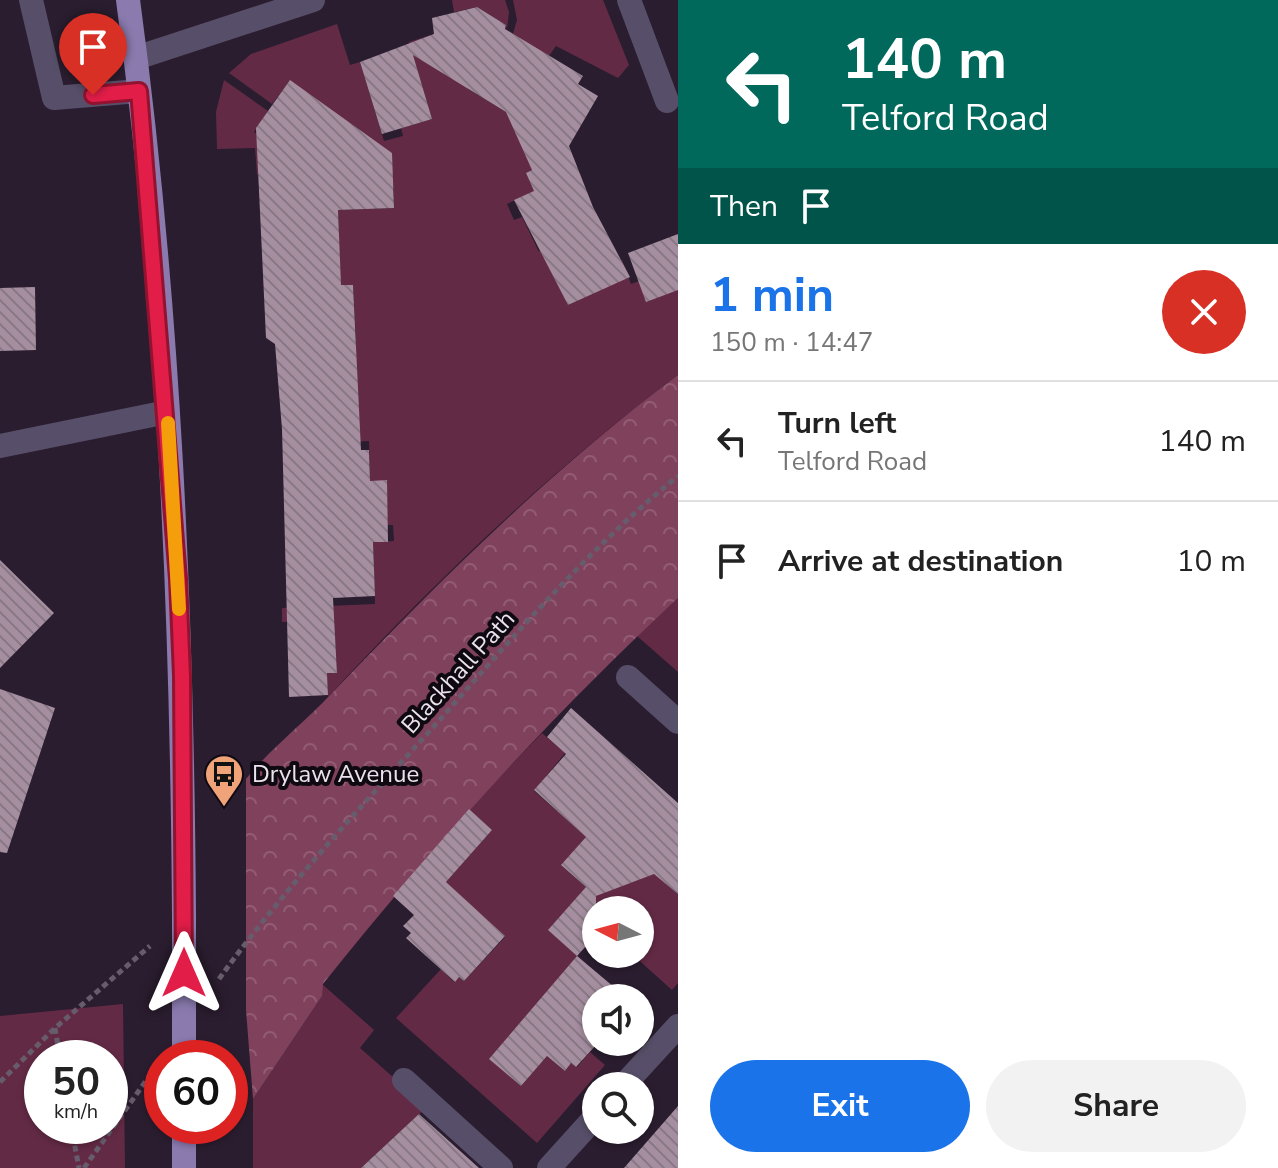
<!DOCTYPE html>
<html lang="en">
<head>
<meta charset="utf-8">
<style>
  :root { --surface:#fff; --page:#f2f2f2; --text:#222; --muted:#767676; --line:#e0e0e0; --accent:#1a73e8 }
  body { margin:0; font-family:"Nunito Sans",sans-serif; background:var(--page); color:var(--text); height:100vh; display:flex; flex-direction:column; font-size:30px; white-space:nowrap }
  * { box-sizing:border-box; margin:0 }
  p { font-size:26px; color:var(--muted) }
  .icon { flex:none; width:44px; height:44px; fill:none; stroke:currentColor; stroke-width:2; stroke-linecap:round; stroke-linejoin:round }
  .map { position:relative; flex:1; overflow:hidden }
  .panel { display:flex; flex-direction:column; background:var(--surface); width:600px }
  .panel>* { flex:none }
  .banner { background:#00695c; color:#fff; overflow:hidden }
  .needle { width:52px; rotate:276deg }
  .buttons { position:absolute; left:582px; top:896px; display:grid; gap:16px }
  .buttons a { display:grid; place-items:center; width:72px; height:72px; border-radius:50%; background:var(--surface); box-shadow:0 2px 6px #0004; font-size:40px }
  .speed { position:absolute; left:24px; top:1040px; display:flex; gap:16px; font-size:40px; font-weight:700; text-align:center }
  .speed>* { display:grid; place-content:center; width:104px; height:104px; border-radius:50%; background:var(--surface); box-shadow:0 2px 6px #0004; line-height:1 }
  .speed small { font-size:20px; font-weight:400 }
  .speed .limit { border:12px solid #d22; background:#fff; color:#111 }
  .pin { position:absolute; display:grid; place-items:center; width:68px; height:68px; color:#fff; margin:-82px -34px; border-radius:50% 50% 50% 0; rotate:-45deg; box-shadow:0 0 8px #0007 }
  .pin .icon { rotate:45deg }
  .me { position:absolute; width:88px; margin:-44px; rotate:0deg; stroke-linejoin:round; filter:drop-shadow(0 0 6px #0008) }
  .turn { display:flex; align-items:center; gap:28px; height:168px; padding:0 32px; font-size:36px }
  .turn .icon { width:104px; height:104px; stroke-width:2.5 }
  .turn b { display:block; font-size:56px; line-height:68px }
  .then { display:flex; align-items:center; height:76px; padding:0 32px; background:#0003; gap:16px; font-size:30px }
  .round { display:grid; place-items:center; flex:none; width:84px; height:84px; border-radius:42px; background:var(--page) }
  .head { display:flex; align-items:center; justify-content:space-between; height:136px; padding:0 32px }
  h1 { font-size:48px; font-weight:700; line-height:60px; color:var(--accent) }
  .cta { display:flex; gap:16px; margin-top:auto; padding:16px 32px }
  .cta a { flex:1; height:92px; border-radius:48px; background:var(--accent); color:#fff; font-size:32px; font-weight:700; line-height:92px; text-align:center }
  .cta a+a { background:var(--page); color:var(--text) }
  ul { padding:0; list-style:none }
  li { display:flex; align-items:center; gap:24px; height:120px; padding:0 32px; border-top:2px solid var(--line) }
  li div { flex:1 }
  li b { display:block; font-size:30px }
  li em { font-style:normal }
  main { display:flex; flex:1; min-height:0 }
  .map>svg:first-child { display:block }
</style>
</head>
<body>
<main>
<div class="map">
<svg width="678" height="1168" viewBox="0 0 678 1168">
  <defs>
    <pattern id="forest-crowns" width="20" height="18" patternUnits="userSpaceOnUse" patternTransform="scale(2)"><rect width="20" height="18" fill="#80415d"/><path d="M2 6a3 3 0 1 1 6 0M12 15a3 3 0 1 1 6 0" fill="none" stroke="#925c75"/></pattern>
    <pattern id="building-back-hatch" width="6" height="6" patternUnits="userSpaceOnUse" patternTransform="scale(2)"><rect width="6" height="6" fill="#a58e9f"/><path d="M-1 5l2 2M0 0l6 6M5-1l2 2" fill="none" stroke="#887885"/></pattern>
  </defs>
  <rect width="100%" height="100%" fill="#2a1d2f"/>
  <!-- green -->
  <path fill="#632a45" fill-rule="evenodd" d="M452,0h53l4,12 -2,18 -1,-5 -29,-18 -23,5z
    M513,0h90l26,65 -11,13 -62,-32 -7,10 -36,-22 4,-14z
    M337,24l13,41 10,-3 24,79 19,-5 -2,-8 31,-9 -23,-77 25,-8 34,55 56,34 8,47 -6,3 16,35 -18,-12 -17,8 7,16 8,-3 17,35 12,-25v43l17,35 28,-13 -8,-16 34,-16 9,24 8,-3 39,9v85c-128,96 -242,205 -350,322l-1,-24 10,-1 -3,-53 -52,3v-14l93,-4 -2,-62 21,-1 -1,-16h-22l16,-44h-17l-1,-40 -53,3 40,-102 -3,-57 -54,2 40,-47 -1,-30 56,-2v-19l-99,-15 -38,1 -2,-27 -38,1 -1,-37 8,-32 44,31 -14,21 63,45 -27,-96 -18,23 -43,-31 22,-19z
    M678,598v74l-41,-36z
    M542,733l23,20 -31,38 23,20 12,-13 29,25 -36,43 24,21 64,-18 28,25v89l-6,7 -40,-36h8v-44h-44l-47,20 46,42 -105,87 31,27 26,-30 18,15 6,-8 6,4 13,-15 15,13 -68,78 -141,-125 45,-49 13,13 5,-5 5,4 41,-44 -59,-55 46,-52 -23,-21z
    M322,984l52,46 -14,18 67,59 -66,61h-108v-69l69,-103z
    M123,1004l2,164h-125v-152zM42,1058h68v68h-68z"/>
  <!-- forest -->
  <path fill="url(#forest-crowns)" d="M678,375v223c-129,120 -246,249 -355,386l-1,12 -69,103 -7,-89v-231c26,-32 58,-56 86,-86 109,-114 219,-223 346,-318z"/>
  <!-- building -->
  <path fill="url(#building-back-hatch)" d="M477,7l29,18 -1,4 78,47 -5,8 20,12 -29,50 24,61 37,70 -62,28 -54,-105 20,-9 -8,-18 6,-3 -26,-58 -93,-57 19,64 -50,15 -22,-72 74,-28 -2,-16z
    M290,80l102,73 2,55 -56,2 3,75h12l8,165h8l1,31 17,-1 1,62h-15l2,54 -42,2 4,75h-10l1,22 -39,2 -7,-268 -7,-85 -9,-6 -10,-210z
    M678,234v56l-32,12 -18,-49z
    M35,287l1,63 -36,1v-63z
    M0,560l54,53 -54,55z
    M0,689l55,19 -48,145 -7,-1z
    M571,708l107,95v91l-24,-20 -58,22v39l-19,21 -29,-26 38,-43 -25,-22 25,-28 -52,-47 32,-36 -19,-17z
    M469,809l23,21 -46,52 59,54 -41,45 -5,-4 -4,5 -49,-44 5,-5 -8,-7 11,-11 -21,-19z
    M577,956l50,42h-31v47l-20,22 -5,-4 -6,8 -18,-15 -26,30 -32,-27z
    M678,1106v62h-54z
    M419,1114l60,54h-118z"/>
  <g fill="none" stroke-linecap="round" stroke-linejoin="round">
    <!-- path -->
    <path stroke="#675c6c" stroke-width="5" stroke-dasharray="6 4" stroke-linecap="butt" d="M219,979c65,-90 142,-172 217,-255 76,-86 152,-175 242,-248
      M55,1028l5,30
      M0,1082l55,-54 95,-82
      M71,1126l8,42
      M84,1168l69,-97"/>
    <!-- minor -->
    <path stroke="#574f69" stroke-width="24" d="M31,0l23,98 85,-7
      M629,0l38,101
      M136,58l177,-58
      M0,446l167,-34
      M628,677l50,45
      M404,1080l97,88
      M623,1086l55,-60
      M549,1168l47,-52"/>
    <!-- major -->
    <path stroke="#8a7aae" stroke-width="24" d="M128,0c41,303 54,610 56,916
      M184,1168v-42"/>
    <!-- major-bridge -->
    <path stroke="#8a7aae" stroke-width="24" d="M184,1058v-142"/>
  </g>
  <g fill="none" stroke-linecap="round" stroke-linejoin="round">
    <defs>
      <path id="route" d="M93,95l46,-4 39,488 4,97 2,297"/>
    </defs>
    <!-- route casing -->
    <use href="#route" stroke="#92132f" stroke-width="20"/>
    <!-- route -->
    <use href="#route" stroke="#e11d48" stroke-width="14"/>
    <!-- slow -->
    <path stroke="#f59e0b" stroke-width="14" d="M168,423l11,186"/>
  </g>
  <!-- icons -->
  <defs>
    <symbol id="bus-pin" viewBox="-11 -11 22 30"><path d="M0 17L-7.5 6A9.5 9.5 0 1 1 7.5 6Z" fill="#f0a279" stroke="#0f0a11"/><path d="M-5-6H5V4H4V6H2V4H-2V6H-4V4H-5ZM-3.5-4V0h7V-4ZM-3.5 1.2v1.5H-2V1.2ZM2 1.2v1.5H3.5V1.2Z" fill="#111"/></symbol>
  </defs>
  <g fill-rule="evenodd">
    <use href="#bus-pin" x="202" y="752" width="44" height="60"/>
  </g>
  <g text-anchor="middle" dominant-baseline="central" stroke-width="8" stroke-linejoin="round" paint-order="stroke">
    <!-- street labels -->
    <g font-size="24" fill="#eae2ee" stroke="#0f0a11">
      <text transform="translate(458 672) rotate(-48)">Blackhall Path</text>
    </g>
    <!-- poi labels -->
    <g font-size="24" fill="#eae2ee" stroke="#0f0a11" text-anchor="start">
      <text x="252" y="774">Drylaw Avenue</text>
    </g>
  </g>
</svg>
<div class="buttons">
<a><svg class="needle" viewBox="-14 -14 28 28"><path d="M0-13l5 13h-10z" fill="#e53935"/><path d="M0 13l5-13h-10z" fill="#767676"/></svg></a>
<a><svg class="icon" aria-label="sound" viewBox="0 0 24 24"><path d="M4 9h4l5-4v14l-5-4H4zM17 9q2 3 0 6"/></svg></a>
<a><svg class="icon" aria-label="search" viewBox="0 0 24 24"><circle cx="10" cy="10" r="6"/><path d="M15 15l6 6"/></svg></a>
</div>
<div class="speed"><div>50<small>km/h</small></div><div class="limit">60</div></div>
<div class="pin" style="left:93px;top:95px;background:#d93025"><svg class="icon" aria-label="arrive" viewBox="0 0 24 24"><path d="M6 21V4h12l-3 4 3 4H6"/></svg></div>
<svg class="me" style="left:184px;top:973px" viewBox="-20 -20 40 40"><path d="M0-17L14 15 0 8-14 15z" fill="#e11d48" stroke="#fff" stroke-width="4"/></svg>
</div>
<section class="panel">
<div class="banner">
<div class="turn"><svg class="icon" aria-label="left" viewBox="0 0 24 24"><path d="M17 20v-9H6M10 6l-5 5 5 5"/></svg><div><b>140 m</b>Telford Road</div></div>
<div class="then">Then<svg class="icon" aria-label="arrive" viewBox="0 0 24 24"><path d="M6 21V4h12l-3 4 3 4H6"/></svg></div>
</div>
<div class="head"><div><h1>1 min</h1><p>150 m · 14:47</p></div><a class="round" style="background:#d93025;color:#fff"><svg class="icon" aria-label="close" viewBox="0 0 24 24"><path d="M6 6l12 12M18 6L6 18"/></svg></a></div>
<ul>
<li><svg class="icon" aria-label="left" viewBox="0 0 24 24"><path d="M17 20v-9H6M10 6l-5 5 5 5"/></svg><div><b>Turn left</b><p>Telford Road</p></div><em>140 m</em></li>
<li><svg class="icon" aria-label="arrive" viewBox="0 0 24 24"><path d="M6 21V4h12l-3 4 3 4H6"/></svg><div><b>Arrive at destination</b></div><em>10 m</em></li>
</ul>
<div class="cta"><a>Exit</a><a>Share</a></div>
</section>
</main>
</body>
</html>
